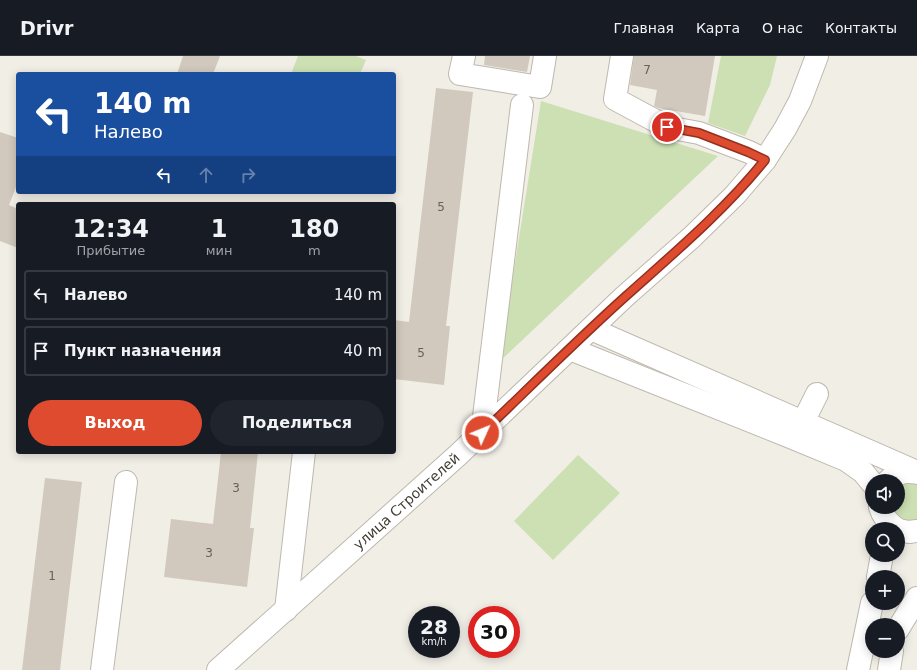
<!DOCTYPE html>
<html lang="ru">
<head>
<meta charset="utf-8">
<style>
  :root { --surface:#171b24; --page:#20242c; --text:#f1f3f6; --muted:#9ea1a6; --line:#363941; --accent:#df4b2f }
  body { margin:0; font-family:"DejaVu Sans",sans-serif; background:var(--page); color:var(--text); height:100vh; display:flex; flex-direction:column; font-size:15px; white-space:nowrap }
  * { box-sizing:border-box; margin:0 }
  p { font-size:13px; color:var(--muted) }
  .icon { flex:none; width:22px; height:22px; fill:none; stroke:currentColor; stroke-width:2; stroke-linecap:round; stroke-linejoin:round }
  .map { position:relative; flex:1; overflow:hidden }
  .drawer { position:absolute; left:16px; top:146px; width:380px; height:252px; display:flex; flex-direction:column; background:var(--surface); border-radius:4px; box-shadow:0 2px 10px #0003 }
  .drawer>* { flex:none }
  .banner { position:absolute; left:16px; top:16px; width:380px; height:122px; border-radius:4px; box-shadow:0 2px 10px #0003; background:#1a4fa0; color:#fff; overflow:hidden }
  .controls { position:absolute; left:865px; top:418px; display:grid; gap:8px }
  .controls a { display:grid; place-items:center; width:40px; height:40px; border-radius:50%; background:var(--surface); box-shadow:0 2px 10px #0003; font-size:20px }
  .speed { position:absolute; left:408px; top:550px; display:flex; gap:8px; font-size:20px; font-weight:700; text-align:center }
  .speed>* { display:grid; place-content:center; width:52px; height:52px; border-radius:50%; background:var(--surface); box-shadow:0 2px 10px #0003; line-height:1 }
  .speed small { font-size:10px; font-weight:400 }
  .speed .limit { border:6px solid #d22; background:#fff; color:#111 }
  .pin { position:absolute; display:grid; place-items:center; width:34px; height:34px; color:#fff; margin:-17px; border:2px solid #fff; border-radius:50%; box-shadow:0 1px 4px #0007 }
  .me { position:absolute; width:44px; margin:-22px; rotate:46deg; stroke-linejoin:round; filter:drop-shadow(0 0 3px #0008) }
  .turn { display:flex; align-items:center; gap:14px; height:84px; padding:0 12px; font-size:18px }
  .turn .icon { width:52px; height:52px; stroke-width:2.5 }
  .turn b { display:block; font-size:28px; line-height:34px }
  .lanes { display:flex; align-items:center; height:38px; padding:0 12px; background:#0003; justify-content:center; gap:20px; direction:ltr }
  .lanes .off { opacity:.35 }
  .eta { display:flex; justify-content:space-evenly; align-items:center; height:68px; text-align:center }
  .eta b { font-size:24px; font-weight:700; line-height:28px }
  .cta { display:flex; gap:8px; margin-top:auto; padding:8px 12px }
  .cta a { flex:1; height:46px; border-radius:24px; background:var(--accent); color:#fff; font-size:16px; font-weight:700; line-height:46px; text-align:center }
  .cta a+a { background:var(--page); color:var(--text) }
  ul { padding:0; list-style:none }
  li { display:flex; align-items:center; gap:12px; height:50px; margin:0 8px 6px; padding:0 4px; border:2px solid var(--line); border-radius:4px }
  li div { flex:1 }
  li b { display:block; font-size:15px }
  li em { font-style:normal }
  header { display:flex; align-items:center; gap:24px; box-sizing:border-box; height:56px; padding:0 20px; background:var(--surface); border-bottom:1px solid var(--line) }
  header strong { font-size:19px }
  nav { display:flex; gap:22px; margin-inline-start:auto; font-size:14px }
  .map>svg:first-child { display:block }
</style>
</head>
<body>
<header>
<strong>Drivr</strong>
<nav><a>Главная</a><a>Карта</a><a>О нас</a><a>Контакты</a></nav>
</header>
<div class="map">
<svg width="917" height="614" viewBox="0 0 917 614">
  <rect width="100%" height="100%" fill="#f1eee6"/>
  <!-- green -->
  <path fill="#cce0b3" d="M298,0h58l10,4 -6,14h-69z
    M721,0h56l-7,29 -25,51 -37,-13z
    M541,45l177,55 -219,206z
    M578,399l42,38 -67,67 -39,-39z
    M917,425v41h-16l-12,-15h9v-23z"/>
  <!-- building -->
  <path fill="#d1c9bd" d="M183,0h37l-7,18h-36z
    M485,0h45l-3,16 -43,-7z
    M634,0h81l-10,60 -47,-8 -4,-2 3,-16 -27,-5z
    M436,32l37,4 -27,234h4l-6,59 -50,-6v-59l15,2z
    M0,76l18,6v44l-9,23 9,4v39l-18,-7z
    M221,396h37l-8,76h4l-7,59 -83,-10 7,-58 42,5z
    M45,422l37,4 -22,188h-38z"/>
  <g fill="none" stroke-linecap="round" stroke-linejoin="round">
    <defs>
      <g id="minor">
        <path d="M464,0l-4,18 80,13 5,-31"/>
        <path d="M622,0l-7,43 52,28 32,6 50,19 16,8"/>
        <path d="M591,273l326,143"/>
        <path d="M570,293l223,89 53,22 17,12 9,11"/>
        <path d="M803,366l14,-28"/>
        <path d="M482,377l40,-328"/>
        <path d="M888,425c8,-8 18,-11 29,-8"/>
        <path d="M880,451c3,10 8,16 17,22"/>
        <path d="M898,474l11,2 8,-1"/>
        <path d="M878,521l4,-22"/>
        <path d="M286,554l18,-158"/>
        <path d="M898,573l19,-31"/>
        <path d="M102,614l24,-188"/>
        <path id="s1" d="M218,614l240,-215 166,-158 68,-60 43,-42 30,-35 20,-31 15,-28 17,-45"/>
        <path d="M858,614l14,-67"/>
        <path d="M889,614l3,-19"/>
      </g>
    </defs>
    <!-- minor casing -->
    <use href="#minor" stroke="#beb8ad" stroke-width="24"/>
    <!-- minor -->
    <use href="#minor" stroke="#fff" stroke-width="22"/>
  </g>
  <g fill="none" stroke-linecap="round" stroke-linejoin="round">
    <defs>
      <path id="route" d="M482,377c48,-46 95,-93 144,-137 48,-43 98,-85 139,-136l-17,-8 -49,-19 -32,-6"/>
    </defs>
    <!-- route casing -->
    <use href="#route" stroke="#91311f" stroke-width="10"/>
    <!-- route -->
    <use href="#route" stroke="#df4b2f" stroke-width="7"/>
  </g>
  <g text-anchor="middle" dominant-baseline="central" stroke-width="3" stroke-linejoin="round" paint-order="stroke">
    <!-- number labels -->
    <g font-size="12" fill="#666158">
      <text x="647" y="14">7</text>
      <text x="441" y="151">5</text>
      <text x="421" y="297">5</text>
      <text x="236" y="432">3</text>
      <text x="209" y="497">3</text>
      <text x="52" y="520">1</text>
    </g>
    <!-- street labels -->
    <g font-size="14" fill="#433e36" stroke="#fff">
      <text stroke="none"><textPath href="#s1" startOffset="253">улица Строителей</textPath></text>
    </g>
  </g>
</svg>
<div class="controls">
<a><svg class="icon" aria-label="sound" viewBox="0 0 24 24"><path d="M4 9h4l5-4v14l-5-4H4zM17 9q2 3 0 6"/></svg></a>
<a><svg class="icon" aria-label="search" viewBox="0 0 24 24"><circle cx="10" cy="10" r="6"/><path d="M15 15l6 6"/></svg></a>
<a>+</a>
<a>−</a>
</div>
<div class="speed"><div>28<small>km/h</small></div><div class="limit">30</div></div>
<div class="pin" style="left:667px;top:71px;background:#d93025"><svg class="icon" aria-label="arrive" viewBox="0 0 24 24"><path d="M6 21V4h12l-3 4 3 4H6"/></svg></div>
<svg class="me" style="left:482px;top:377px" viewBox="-20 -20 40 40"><circle r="17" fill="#df4b2f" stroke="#fff" stroke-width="3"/><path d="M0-11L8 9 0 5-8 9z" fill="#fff"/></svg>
<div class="banner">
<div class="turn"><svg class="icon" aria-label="left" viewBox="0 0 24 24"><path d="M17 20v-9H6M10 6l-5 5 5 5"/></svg><div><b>140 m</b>Налево</div></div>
<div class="lanes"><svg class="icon" aria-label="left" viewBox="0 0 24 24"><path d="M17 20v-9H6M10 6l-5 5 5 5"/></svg><svg class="icon off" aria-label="ahead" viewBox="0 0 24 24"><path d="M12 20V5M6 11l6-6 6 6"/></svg><svg class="icon off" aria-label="right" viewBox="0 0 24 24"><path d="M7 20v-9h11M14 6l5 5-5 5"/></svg></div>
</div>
<section class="drawer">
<div class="eta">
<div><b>12:34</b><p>Прибытие</p></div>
<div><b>1</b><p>мин</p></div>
<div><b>180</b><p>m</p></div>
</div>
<ul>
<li><svg class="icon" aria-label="left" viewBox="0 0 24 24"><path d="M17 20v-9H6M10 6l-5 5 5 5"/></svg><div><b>Налево</b></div><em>140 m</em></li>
<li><svg class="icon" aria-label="arrive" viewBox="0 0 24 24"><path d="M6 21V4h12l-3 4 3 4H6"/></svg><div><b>Пункт назначения</b></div><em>40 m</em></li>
</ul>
<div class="cta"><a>Выход</a><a>Поделиться</a></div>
</section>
</div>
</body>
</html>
